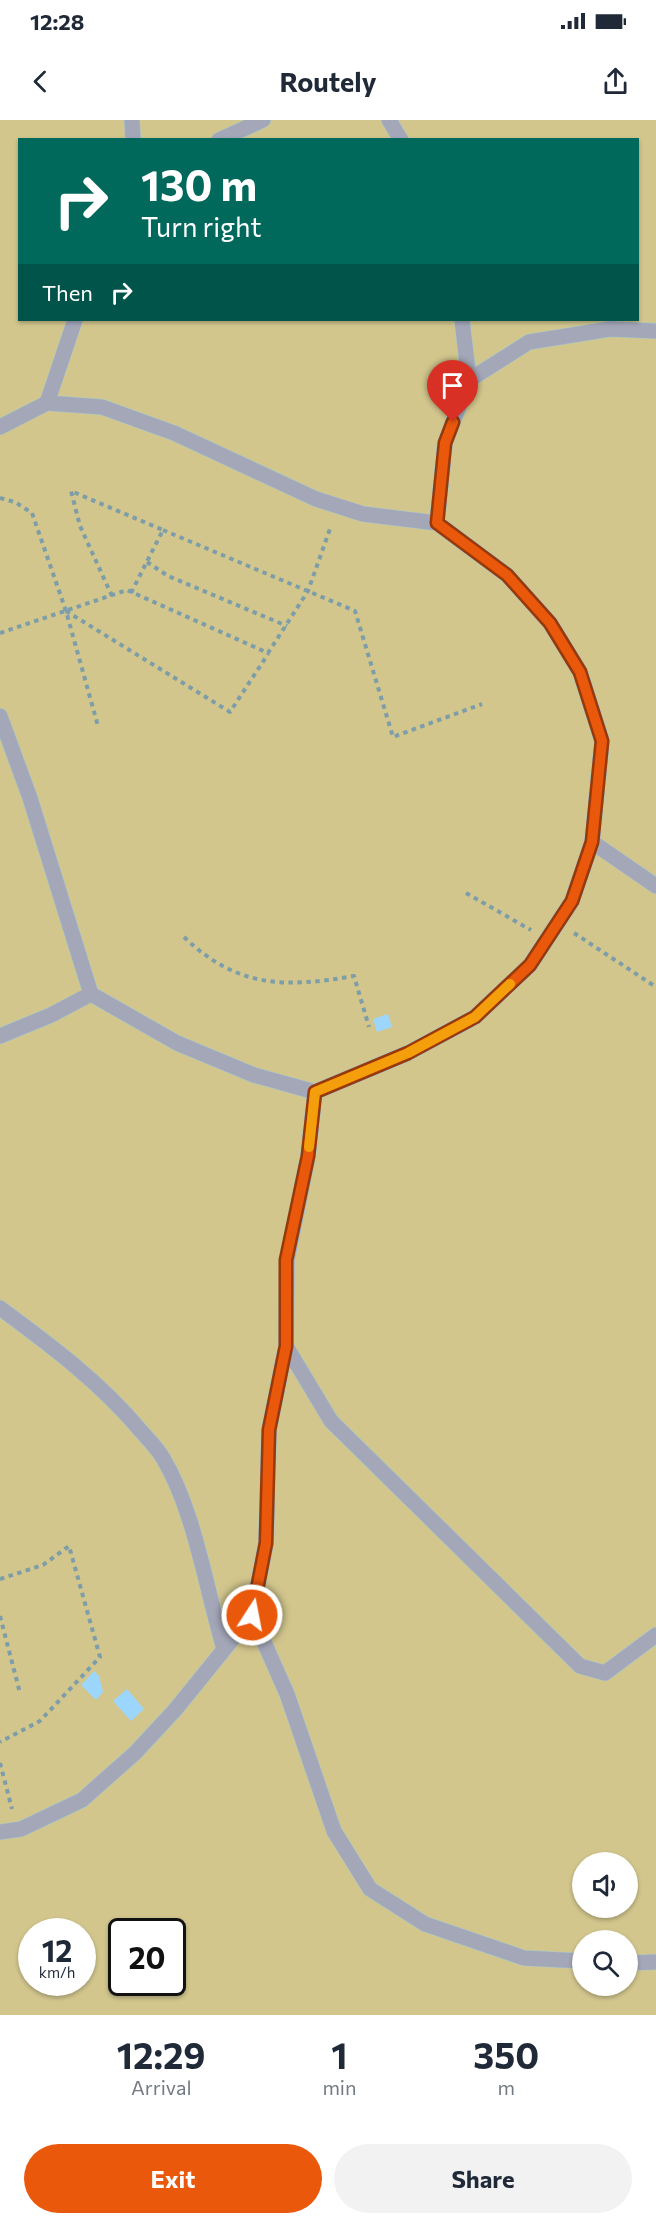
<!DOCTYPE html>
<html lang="en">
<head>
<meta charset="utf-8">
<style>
  :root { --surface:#fff; --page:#f2f2f3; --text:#1f2937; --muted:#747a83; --accent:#ea580c }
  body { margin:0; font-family:Commissioner,sans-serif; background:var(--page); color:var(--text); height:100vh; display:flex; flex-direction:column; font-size:22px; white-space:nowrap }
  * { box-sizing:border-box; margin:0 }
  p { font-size:20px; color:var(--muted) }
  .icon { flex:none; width:33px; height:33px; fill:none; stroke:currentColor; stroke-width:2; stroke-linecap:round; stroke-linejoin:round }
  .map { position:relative; height:1895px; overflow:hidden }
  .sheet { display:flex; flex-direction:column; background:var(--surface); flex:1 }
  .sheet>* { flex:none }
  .top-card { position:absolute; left:18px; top:18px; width:621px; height:183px; border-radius:0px; box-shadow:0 2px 4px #0004; background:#00695c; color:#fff; overflow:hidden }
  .tools { position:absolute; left:572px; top:1732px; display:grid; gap:12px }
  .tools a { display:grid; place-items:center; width:66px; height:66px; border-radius:50%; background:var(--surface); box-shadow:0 2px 4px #0004; font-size:30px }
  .speed { position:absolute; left:18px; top:1798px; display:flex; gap:12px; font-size:30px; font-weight:700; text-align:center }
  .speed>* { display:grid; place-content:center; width:78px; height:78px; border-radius:50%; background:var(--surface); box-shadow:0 2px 4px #0004; line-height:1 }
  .speed small { font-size:15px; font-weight:400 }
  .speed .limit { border:3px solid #111; border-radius:9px; background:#fff; color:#111 }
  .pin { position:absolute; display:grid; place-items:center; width:51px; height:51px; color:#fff; margin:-62px -26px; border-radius:50% 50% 50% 0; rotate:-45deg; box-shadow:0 0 6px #0007 }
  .pin .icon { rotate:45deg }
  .me { position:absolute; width:66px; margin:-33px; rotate:11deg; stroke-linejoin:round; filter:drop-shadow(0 0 4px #0008) }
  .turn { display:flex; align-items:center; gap:21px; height:126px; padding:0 24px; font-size:27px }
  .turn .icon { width:78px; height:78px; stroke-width:2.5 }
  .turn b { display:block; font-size:42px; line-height:51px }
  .then { display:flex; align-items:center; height:57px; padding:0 24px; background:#0003; gap:12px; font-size:22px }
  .eta { display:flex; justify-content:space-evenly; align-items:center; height:102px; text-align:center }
  .eta b { font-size:36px; font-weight:700; line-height:42px }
  .action { display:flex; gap:12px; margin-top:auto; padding:12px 24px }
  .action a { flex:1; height:69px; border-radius:36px; background:var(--accent); color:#fff; font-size:24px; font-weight:700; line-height:69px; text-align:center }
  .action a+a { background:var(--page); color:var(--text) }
  .status { display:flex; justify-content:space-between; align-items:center; height:42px; padding:0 30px; background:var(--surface); direction:ltr }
  .status svg { height:16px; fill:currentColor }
  header { display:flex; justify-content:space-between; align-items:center; height:78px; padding:0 24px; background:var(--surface); font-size:27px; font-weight:700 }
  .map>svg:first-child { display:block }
</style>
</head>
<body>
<div class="status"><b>12:28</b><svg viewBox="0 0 49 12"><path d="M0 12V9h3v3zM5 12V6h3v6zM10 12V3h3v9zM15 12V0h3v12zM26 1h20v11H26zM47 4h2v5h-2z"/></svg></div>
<header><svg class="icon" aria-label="back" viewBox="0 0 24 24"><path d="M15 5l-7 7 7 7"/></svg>Routely<svg class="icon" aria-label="share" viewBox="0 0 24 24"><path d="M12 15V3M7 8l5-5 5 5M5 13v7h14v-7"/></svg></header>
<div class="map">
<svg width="656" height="1895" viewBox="0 0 656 1895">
  <rect width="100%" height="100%" fill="#c5eefa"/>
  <!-- green -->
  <path fill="#d2c68d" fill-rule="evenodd" d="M0,0h656v1895h-656zM20,20h618v180h-618zM582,1743h45v45h-45zM32,1812h50v51h-50zM122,1812h50v51h-50zM582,1821h45v45h-45z"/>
  <!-- building -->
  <path fill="#9cd6fc" d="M388,894l4,13 -15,5 -4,-13z
    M94,1551l5,5 4,16 -7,8 -15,-15z
    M127,1569l17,20 -13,12 -18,-20z"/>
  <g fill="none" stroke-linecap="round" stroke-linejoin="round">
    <defs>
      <path id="lane" d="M132,0l1,20
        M389,0l12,20
        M219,20l44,-20
        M462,200l7,60
        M0,307l47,-24 28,-83
        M437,403l8,-80 24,-63 60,-38 81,-13 46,2
        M0,596l30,82 61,196 86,49 77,32 61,17 93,-39 67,-36 55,-52 42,-64 20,-59 10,-101 -22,-69 -30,-49 -43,-48 -70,-52 -74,-9 -47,-15 -142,-66 -72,-26 -55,-4
        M592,722l64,44
        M0,916l51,-21 40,-21
        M315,972l-7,64 -21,104 -1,86 45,75 249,245 25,7 51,-38
        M0,1188c50,37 100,74 140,122 8,9 17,18 23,28 32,54 43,131 61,191
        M252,1495l35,79 47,137 36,58 55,35 99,34 58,3
        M0,1712l21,-3 61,-29 53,-47 40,-43 77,-95 14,-72 3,-113 17,-84
        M627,1843l29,-1"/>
    </defs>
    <!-- lane casing -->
    <use href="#lane" stroke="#a3c8d3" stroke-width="16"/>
    <!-- path -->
    <path stroke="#7d9ea8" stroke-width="4" stroke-dasharray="4.5 4.5" stroke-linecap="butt" d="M0,378l15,4 17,11 34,98 32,115
      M163,410l192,81 38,126 89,-33
      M147,442l21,14 119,50
      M112,476l-32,-70 -9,-35 92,39 -32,63
      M66,491l164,101 38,-58
      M0,513l127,-43 141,63 40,-62 23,-65
      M466,773l65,37
      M574,813l82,54
      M184,817c53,51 101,51 170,39l15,51
      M0,1459l43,-14 26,-19 31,111 -60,64 -40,21
      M0,1496l20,77
      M0,1643l12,46"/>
    <!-- lane -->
    <use href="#lane" stroke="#a3a7b8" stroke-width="15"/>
  </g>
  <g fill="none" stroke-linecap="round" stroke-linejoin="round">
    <defs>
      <path id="route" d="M252,1495l14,-72 3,-113 17,-84v-86l22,-104 7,-64 93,-39 67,-36 55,-52 42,-64 20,-59 10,-101 -22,-69 -30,-49 -43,-48 -70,-52 8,-80 8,-21"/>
    </defs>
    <!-- route casing -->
    <use href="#route" stroke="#983908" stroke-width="15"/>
    <!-- route -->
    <use href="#route" stroke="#ea580c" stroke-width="10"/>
    <!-- slow -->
    <path stroke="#f59e0b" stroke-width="10" d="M309,1027l6,-55 93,-39 67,-36 35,-33"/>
  </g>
</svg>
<div class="tools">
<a><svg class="icon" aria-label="sound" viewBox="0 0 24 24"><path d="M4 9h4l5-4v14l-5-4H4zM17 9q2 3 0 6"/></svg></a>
<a><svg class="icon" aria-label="search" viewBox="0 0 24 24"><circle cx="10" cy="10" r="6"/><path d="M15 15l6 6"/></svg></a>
</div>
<div class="speed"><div>12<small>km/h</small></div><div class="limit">20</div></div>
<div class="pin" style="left:453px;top:302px;background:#d93025"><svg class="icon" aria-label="arrive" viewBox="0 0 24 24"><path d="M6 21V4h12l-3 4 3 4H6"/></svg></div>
<svg class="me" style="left:252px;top:1495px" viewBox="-20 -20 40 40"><circle r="17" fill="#ea580c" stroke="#fff" stroke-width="3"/><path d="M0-11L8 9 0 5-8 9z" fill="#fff"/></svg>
<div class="top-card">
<div class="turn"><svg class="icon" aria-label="right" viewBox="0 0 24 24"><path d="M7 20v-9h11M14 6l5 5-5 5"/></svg><div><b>130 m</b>Turn right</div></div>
<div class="then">Then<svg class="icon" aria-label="right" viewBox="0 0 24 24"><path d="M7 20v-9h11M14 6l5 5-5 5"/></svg></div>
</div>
</div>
<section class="sheet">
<div class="eta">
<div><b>12:29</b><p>Arrival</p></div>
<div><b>1</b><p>min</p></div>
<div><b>350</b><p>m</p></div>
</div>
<div class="action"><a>Exit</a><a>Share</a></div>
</section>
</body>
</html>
